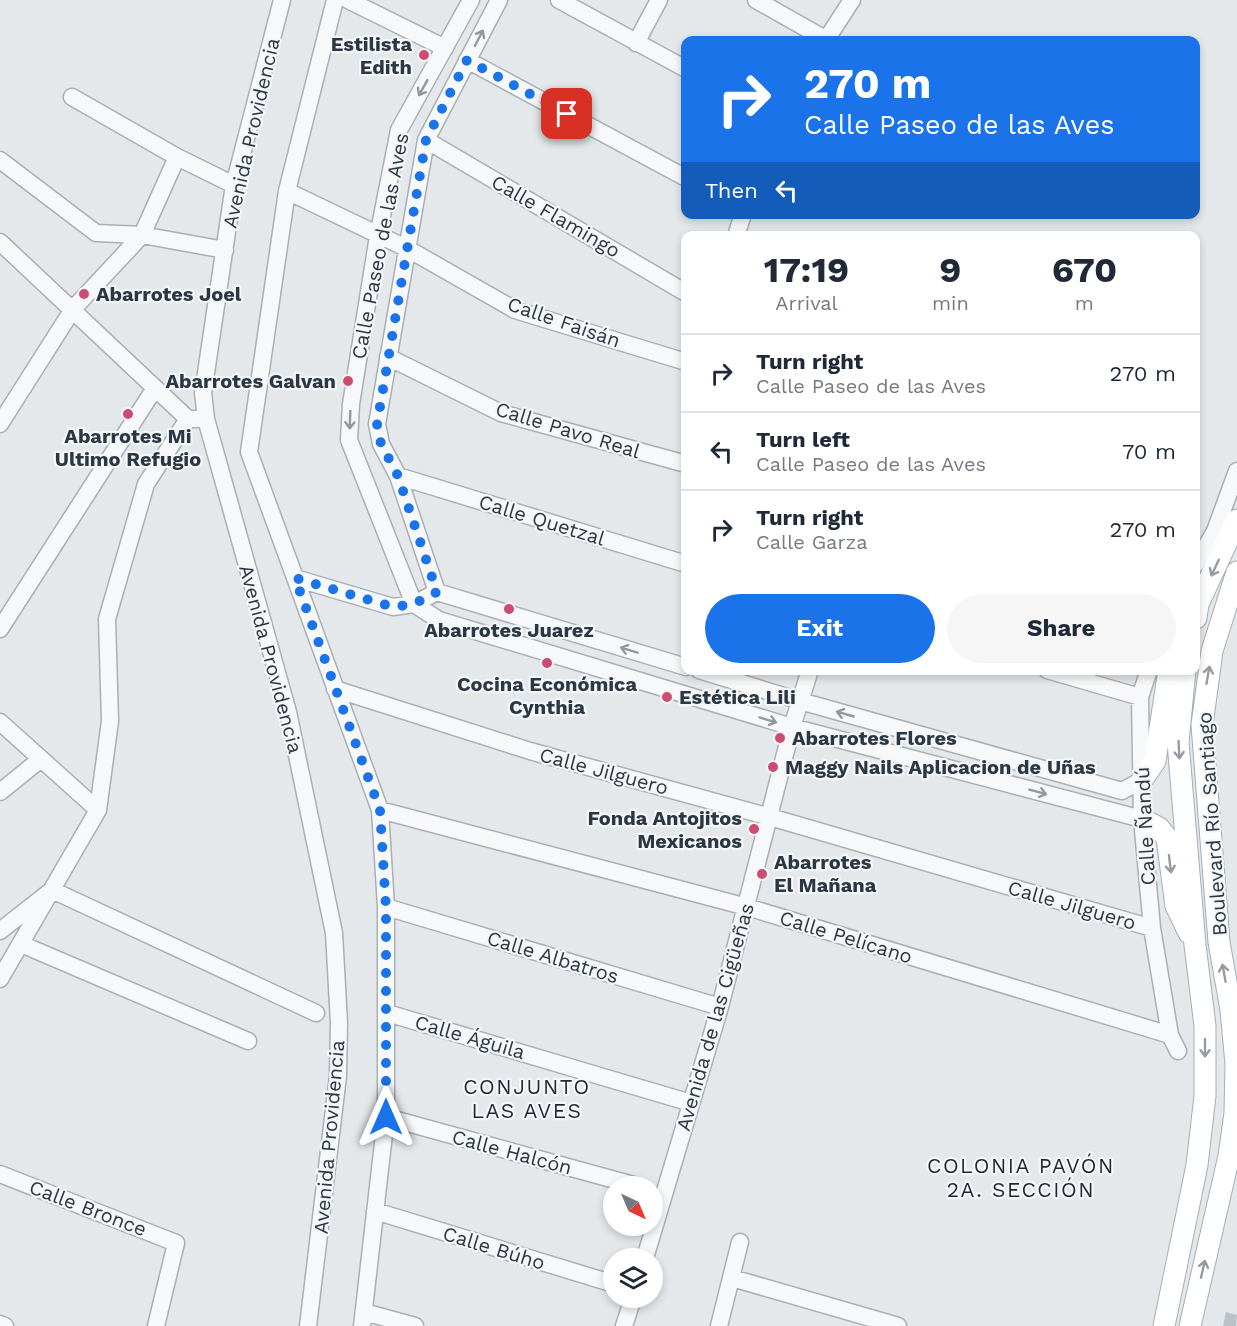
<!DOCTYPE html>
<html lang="en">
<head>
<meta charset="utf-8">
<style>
  :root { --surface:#fff; --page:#f6f6f7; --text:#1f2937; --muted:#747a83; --line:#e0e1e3; --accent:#1a73e8 }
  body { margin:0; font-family:"Work Sans",sans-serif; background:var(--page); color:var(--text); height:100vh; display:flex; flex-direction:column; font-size:22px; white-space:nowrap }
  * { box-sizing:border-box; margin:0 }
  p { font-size:20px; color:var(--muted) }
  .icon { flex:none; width:33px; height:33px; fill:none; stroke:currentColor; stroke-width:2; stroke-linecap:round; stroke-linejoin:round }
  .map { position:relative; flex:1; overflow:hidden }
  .sheet { position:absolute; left:681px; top:231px; width:519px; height:444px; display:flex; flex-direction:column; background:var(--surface); border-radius:12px; box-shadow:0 3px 9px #0003 }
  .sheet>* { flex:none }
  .banner { position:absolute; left:681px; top:36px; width:519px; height:183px; border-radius:12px; box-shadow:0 3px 9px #0003; background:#1a73e8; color:#fff; overflow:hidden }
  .needle { width:39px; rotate:136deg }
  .buttons { position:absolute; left:603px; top:1176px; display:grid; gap:12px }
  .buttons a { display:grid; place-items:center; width:60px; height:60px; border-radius:50%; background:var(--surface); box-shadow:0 3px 9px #0003; font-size:30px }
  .pin { position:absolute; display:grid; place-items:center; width:51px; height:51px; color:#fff; margin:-26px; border-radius:12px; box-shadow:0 3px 9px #0006 }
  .me { position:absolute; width:66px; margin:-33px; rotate:0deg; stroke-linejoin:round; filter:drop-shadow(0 0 4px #0008) }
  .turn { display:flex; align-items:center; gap:21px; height:126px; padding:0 24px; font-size:27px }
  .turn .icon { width:78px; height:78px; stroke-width:2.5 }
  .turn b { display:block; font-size:42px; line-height:51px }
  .then { display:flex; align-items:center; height:57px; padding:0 24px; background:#0003; gap:12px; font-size:22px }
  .eta { display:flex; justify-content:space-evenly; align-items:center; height:102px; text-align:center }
  .eta b { font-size:36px; font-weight:700; line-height:42px }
  .primary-button { display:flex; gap:12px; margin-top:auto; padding:12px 24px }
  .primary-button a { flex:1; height:69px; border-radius:36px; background:var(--accent); color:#fff; font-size:24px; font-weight:700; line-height:69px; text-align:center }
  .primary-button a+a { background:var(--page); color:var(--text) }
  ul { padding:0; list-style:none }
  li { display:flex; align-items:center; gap:18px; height:78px; padding:0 24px; border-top:2px solid var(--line) }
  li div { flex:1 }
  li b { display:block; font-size:22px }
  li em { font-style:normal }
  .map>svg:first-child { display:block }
</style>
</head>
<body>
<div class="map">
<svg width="1237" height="1326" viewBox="0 0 1237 1326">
  <rect width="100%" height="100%" fill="#e4e8eb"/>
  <!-- building -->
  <path fill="#bbc2c9" d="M1226,1312l11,3 -1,11h-13z"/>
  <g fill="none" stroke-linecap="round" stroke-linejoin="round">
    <defs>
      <path id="minor" d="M282,0l-48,185 -31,208 3,26 82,293 46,221 5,90 -1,53 -30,250
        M335,0l-48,191 -38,261 131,358 6,97v210l-24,209
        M348,0l97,48
        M471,0l-72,130 -21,106 -27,168 -2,36 65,164 25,16 353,107 350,92
        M499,0l-73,140 -49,284 4,20 17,32 39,116 249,75
        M559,0l127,69
        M756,0l71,40
        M826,40l26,-40
        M636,43l23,-43
        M467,60l219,118
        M72,97l105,60 57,28
        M426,140l260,153
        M0,160l96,73 46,2 83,15
        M287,191l121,58 107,61 171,52
        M736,236l7,-22
        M0,242l188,177h11
        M388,357l113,56 185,51
        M0,424l73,-115 69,-74 35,-78
        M398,476l288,88
        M1196,564l19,-33 22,-60
        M295,578l98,29 21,-3 23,-12
        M0,629l155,-241
        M699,670l101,31 322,90 20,-11
        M1047,670l93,27
        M1149,670l-9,27 2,122 10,109 18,107 8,16
        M335,689l195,62 240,66 382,111
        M0,722l98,88
        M0,792l41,-33
        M380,810l367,97 423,128
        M386,907l334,100
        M0,931l52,-41 264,123
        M21,944l227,97
        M0,979l98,-169 12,-89 -3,-102 39,-135 42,-65
        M387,1013l304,90
        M386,1117l251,69
        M0,1174l176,69 -20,83
        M375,1211l239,73
        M645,1258l75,-251 72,-280 18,-57
        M732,1278l166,48
        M364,1312l51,14
        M0,1324l5,2
        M624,1326l9,-28
        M719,1326l21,-84"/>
      <path id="major" d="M1196,618l2,-14 39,-84
        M1142,780l13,-19 14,-91
        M1142,819l17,9 8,10 9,68 13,27
        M1164,1326l33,-161 8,-69v-70l-10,-81 -17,-203 7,-72
        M1190,1326l39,-170 6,-43 1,-49 -5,-54 -12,-68 -17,-217 10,-74 25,-79"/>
    </defs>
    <!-- minor casing -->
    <use href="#minor" stroke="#a9afb6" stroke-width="19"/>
    <!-- major casing -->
    <use href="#major" stroke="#a3aeb7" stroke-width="23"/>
    <!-- minor -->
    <use href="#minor" stroke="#f7f8fa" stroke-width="16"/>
    <!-- major -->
    <use href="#major" stroke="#fff" stroke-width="21"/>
  </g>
  <!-- one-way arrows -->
  <defs><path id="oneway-shaft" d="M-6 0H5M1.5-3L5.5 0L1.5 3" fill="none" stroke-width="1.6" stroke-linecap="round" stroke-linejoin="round" transform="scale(1.5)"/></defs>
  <g stroke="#92989f">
    <use href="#oneway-shaft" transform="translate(479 38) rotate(-63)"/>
    <use href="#oneway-shaft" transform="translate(423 88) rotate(119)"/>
    <use href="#oneway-shaft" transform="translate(350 420) rotate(92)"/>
    <use href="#oneway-shaft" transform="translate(629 650) rotate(-163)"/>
    <use href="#oneway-shaft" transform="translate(845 714) rotate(-164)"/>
    <use href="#oneway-shaft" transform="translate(768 720) rotate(17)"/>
    <use href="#oneway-shaft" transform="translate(1038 792) rotate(15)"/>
  </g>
  <g stroke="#969ba2">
    <use href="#oneway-shaft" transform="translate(1215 568) rotate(115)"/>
    <use href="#oneway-shaft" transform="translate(1208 675) rotate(-80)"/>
    <use href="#oneway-shaft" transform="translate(1179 750) rotate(87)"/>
    <use href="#oneway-shaft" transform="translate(1170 864) rotate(83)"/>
    <use href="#oneway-shaft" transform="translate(1224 973) rotate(-100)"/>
    <use href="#oneway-shaft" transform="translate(1205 1048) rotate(90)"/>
    <use href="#oneway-shaft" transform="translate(1203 1269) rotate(-77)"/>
  </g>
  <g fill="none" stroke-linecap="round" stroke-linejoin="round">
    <!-- route -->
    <path stroke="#1a73e8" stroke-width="10" stroke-dasharray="0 18" d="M386,1117v-209l-6,-98 -85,-232 98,29 21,-3 23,-12 -39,-116 -17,-32 -4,-20 49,-284 41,-80 100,54"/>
  </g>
  <!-- markers -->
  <g fill="#cc4d71" stroke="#f4f6f8" stroke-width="2">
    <circle cx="424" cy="55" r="6"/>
    <circle cx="84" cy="294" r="6"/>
    <circle cx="348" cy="381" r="6"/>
    <circle cx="128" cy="414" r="6"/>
    <circle cx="509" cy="609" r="6"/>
    <circle cx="547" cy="663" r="6"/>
    <circle cx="667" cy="697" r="6"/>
    <circle cx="780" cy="738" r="6"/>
    <circle cx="773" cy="767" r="6"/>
    <circle cx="754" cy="829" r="6"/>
    <circle cx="762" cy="874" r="6"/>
  </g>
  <g text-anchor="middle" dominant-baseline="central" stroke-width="4.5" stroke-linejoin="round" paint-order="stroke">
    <!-- poi labels -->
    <g font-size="20" font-weight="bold" fill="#2c3744" stroke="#f4f6f8" text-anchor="start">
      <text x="412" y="44" text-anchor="end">Estilista<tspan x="412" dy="23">Edith</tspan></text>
      <text x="96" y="294">Abarrotes Joel</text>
      <text x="336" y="381" text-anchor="end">Abarrotes Galvan</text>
      <text x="128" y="436" text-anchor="middle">Abarrotes Mi<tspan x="128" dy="23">Ultimo Refugio</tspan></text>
      <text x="509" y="630" text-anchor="middle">Abarrotes Juarez</text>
      <text x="547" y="684" text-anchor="middle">Cocina Económica<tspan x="547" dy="23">Cynthia</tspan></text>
      <text x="679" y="697">Estética Lili</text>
      <text x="792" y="738">Abarrotes Flores</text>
      <text x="785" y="767">Maggy Nails Aplicacion de Uñas</text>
      <text x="742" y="818" text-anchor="end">Fonda Antojitos<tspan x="742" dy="23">Mexicanos</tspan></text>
      <text x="774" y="862">Abarrotes<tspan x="774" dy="23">El Mañana</tspan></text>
    </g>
    <!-- street labels -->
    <g font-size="20" fill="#2c3744" stroke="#f4f6f8">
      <text transform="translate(251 133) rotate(-77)">Avenida Providencia</text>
      <text transform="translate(556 216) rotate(30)">Calle Flamingo</text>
      <text transform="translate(380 246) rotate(-79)">Calle Paseo de las Aves</text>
      <text transform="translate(564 322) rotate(19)">Calle Faisán</text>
      <text transform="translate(568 430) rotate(17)">Calle Pavo Real</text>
      <text transform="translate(542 520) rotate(17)">Calle Quetzal</text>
      <text transform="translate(271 659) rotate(75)">Avenida Providencia</text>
      <text transform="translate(604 771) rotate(15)">Calle Jilguero</text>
      <text transform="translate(1212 824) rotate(-94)">Boulevard Río Santiago</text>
      <text transform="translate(1145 826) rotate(-93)">Calle Ñandú</text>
      <text transform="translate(1072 905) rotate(16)">Calle Jilguero</text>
      <text transform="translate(846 937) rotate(17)">Calle Pelícano</text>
      <text transform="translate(553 957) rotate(17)">Calle Albatros</text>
      <text transform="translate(715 1017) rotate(-74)">Avenida de las Cigüeñas</text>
      <text transform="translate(470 1037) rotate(16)">Calle Águila</text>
      <text transform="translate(329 1137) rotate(-85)">Avenida Providencia</text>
      <text transform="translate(512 1152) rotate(15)">Calle Halcón</text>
      <text transform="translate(88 1208) rotate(21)">Calle Bronce</text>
      <text transform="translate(494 1248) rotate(17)">Calle Búho</text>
    </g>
    <!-- neighbourhood labels -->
    <g font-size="21" letter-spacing="1.5" fill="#1e2835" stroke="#f4f6f8">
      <text x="527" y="1086">CONJUNTO<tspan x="527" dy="24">LAS AVES</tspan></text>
      <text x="1021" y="1165">COLONIA PAVÓN<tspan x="1021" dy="24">2A. SECCIÓN</tspan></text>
    </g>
  </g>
</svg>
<div class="buttons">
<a><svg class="needle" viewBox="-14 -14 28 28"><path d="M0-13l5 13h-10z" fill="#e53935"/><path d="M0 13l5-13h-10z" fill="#747a83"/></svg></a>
<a><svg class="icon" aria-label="layers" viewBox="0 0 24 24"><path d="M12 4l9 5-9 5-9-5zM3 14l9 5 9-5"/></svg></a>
</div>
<div class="pin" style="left:567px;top:114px;background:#d93025"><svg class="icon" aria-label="arrive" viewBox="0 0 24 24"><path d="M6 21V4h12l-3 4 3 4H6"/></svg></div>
<svg class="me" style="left:386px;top:1117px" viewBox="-20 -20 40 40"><path d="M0-17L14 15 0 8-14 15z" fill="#1a73e8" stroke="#fff" stroke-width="4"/></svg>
<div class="banner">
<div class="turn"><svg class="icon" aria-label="right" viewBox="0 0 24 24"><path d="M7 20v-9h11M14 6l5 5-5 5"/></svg><div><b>270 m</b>Calle Paseo de las Aves</div></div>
<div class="then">Then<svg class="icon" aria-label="left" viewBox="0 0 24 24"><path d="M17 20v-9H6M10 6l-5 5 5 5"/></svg></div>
</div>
<section class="sheet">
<div class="eta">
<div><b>17:19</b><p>Arrival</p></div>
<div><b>9</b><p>min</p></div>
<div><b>670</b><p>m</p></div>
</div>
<ul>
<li><svg class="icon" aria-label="right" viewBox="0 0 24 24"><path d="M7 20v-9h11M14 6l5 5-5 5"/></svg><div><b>Turn right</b><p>Calle Paseo de las Aves</p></div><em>270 m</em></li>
<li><svg class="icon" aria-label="left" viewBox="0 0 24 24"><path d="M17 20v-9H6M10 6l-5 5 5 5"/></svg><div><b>Turn left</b><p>Calle Paseo de las Aves</p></div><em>70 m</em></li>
<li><svg class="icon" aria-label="right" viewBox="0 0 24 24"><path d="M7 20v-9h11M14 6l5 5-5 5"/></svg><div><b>Turn right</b><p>Calle Garza</p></div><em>270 m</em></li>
</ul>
<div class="primary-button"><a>Exit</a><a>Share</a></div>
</section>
</div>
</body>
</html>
